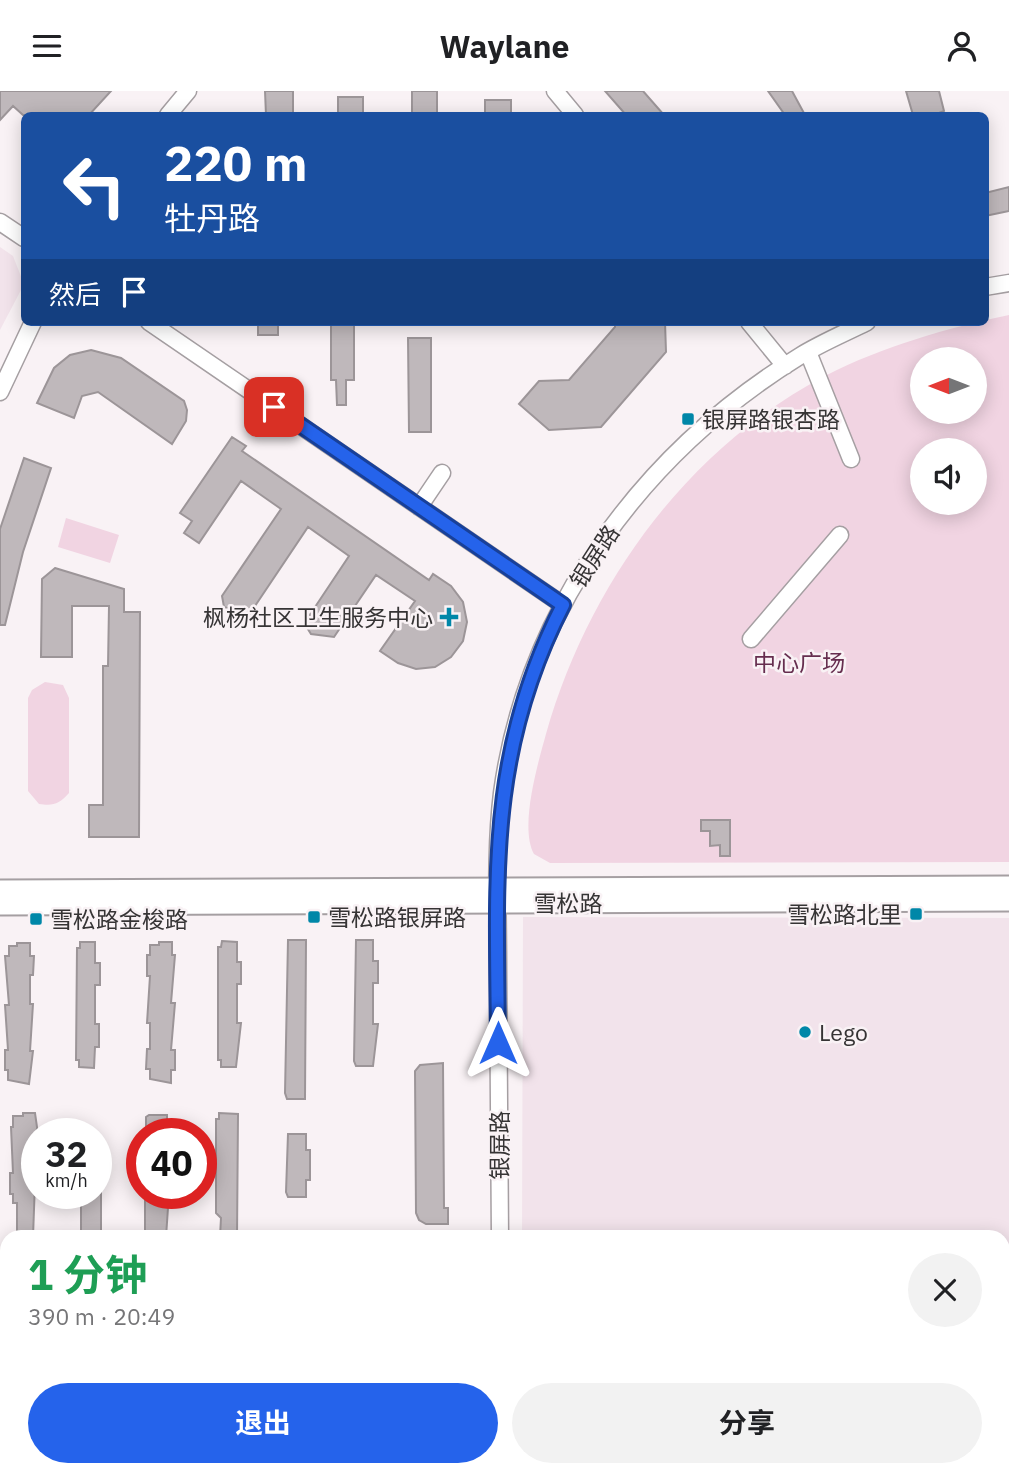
<!DOCTYPE html>
<html lang="zh">
<head>
<meta charset="utf-8">
<style>
  :root { --surface:#fff; --page:#f2f2f2; --text:#202124; --muted:#757577; --accent:#2563eb }
  body { margin:0; font-family:"IBM Plex Sans","Noto Sans SC",sans-serif; background:var(--page); color:var(--text); height:100vh; display:flex; flex-direction:column; font-size:26px; white-space:nowrap }
  * { box-sizing:border-box; margin:0 }
  p { font-size:23px; color:var(--muted) }
  .icon { flex:none; width:38px; height:38px; fill:none; stroke:currentColor; stroke-width:2; stroke-linecap:round; stroke-linejoin:round }
  .map { position:relative; flex:1; overflow:hidden }
  .side { position:absolute; left:0px; top:1139px; width:1010px; height:247px; display:flex; flex-direction:column; background:var(--surface); border-radius:21px 21px 0 0; box-shadow:0 4px 18px #0003 }
  .side>* { flex:none }
  .top-card { position:absolute; left:21px; top:21px; width:968px; height:214px; border-radius:10px; box-shadow:0 4px 18px #0003; background:#1a4fa0; color:#fff; overflow:hidden }
  .needle { width:46px; rotate:270deg }
  .buttons { position:absolute; left:910px; top:256px; display:grid; gap:14px }
  .buttons a { display:grid; place-items:center; width:77px; height:77px; border-radius:50%; background:var(--surface); box-shadow:0 4px 18px #0003; font-size:35px }
  .speed { position:absolute; left:21px; top:1027px; display:flex; gap:14px; font-size:35px; font-weight:700; text-align:center }
  .speed>* { display:grid; place-content:center; width:91px; height:91px; border-radius:50%; background:var(--surface); box-shadow:0 4px 18px #0003; line-height:1 }
  .speed small { font-size:18px; font-weight:400 }
  .speed .limit { border:10px solid #d22; background:#fff; color:#111 }
  .pin { position:absolute; display:grid; place-items:center; width:60px; height:60px; color:#fff; margin:-30px; border-radius:14px; box-shadow:0 4px 10px #0006 }
  .me { position:absolute; width:77px; margin:-38px; rotate:0deg; stroke-linejoin:round; filter:drop-shadow(0 0 5px #0008) }
  .turn { display:flex; align-items:center; gap:24px; height:147px; padding:0 28px; font-size:32px }
  .turn .icon { width:91px; height:91px; stroke-width:2.5 }
  .turn b { display:block; font-size:49px; line-height:60px }
  .then { display:flex; align-items:center; height:66px; padding:0 28px; background:#0003; gap:14px; font-size:26px }
  .round { display:grid; place-items:center; flex:none; width:74px; height:74px; border-radius:37px; background:var(--page) }
  .headline { display:flex; align-items:center; justify-content:space-between; height:119px; padding:0 28px }
  h1 { font-size:42px; font-weight:700; line-height:52px; color:#1e9e55 }
  .button { display:flex; gap:14px; margin-top:auto; padding:14px 28px }
  .button a { flex:1; height:80px; border-radius:42px; background:var(--accent); color:#fff; font-size:28px; font-weight:700; line-height:80px; text-align:center }
  .button a+a { background:var(--page); color:var(--text) }
  header { display:flex; justify-content:space-between; align-items:center; height:91px; padding:0 28px; background:var(--surface); font-size:32px; font-weight:700 }
  .map>svg:first-child { display:block }
</style>
</head>
<body>
<header><svg class="icon" aria-label="menu" viewBox="0 0 24 24"><path d="M4 6h16M4 12h16M4 18h16"/></svg>Waylane<svg class="icon" aria-label="person" viewBox="0 0 24 24"><circle cx="12" cy="8" r="4"/><path d="M4 21q1-7 8-7t8 7"/></svg></header>
<div class="map">
<svg width="1009" height="1385" viewBox="0 0 1009 1385">
  <rect width="100%" height="100%" fill="#f9f2f5"/>
  <!-- built -->
  <path fill="#f2e3eb" d="M0,156l13,9 9,23 -1,11 -21,40z
    M523,826l486,1v327h-6v-8h-481z"/>
  <!-- green -->
  <path fill="#f1d4e2" fill-rule="evenodd" d="M1009,224v547l-459,1 -16,-9c-15,-27 4,-91 12,-120 42,-148 140,-285 279,-358 58,-30 123,-48 184,-61zM922,268h53v52h-53zM922,359h53v52h-53z
    M66,427l53,17 -9,28 -52,-16z
    M45,591l18,3 6,13v95c-10,11 -15,13 -30,11l-11,-13v-93l4,-8z"/>
  <!-- building -->
  <path fill="#bfb8bb" stroke="#9c9598" stroke-width="2" d="M0,0h111l-22,24h-66l-10,-9 -13,14z
    M265,0h28v24h-27z
    M412,0h25v24h-25z
    M605,0h38l21,24h-38z
    M768,0h24l13,24h-20z
    M906,0h33l5,20 -10,4h-21z
    M338,6h25v18h-25z
    M485,9h26v15h-26z
    M1009,96v24l-24,5v-23z
    M258,231h20v13h-20z
    M331,231h23v58h-8v25h-9l-1,-25h-5z
    M615,231h50l1,30 -65,75 -52,3 -30,-26 20,-23 30,-1 46,-53z
    M408,247h23v94h-22z
    M91,259l30,8 63,43 3,9 -1,11 -14,23 -74,-52 -16,4 -8,22 -37,-15 17,-35 16,-13z
    M232,346l14,9 -4,5 187,129 4,-6 18,12 12,16 4,20 -4,19 -12,16 -16,10 -19,2 -18,-6 -18,-12 35,-50 -39,-26 -42,62 -23,-3 -5,-8 1,-7 42,-63 -41,-29 -59,88 -25,-8 -2,-11 59,-87 -40,-28 -42,62 -15,-10 8,-12 -12,-8z
    M24,367l27,10 -28,84 -18,73h-5v-96z
    M55,477l69,21v23h16l-1,225h-50v-32h14v-139h5l1,-60h-37v51h-31l1,-78z
    M701,729h29v36h-10v-11l-10,1v-15h-9z
    M288,849h18l-1,159h-18l-2,-6z
    M356,849h17v21h5v22h-5v41h5l-5,42h-17l-2,-5z
    M222,850l15,1v20h4v22h-4v39h4l-5,44h-15v-7h-3v-113h3z
    M80,851h15v21h5v22h-5v39h4v23h-4l-1,21 -15,-1v-7h-3l1,-112h3z
    M159,851h13v13h3l-4,48h4l-4,47h4v20h-4v13l-21,-4v-10h-4l1,-20h3v-26h-3l3,-47h-3v-21h3v-10h9z
    M17,852h13v13h4l-1,19h-3v29h3l-3,47h3l-4,33 -21,-4v-10h-3v-20h3l-3,-45h4l-4,-49h4v-10h8z
    M443,972l1,145h4v16h-22l-7,-4 -3,-7 -1,-142 5,-6z
    M23,1022h12l2,14 -4,110h-16v-34h-4v-9h-3v-21h3l-2,-46h2v-11h10z
    M219,1022l19,1 -1,123h-17l1,-19 -5,-5v-94h3z
    M149,1024h18v19h-21v-17z
    M288,1043h18v16h4v30h-4v17h-18l-2,-5z
    M81,1102h20v44h-20z
    M145,1102h24l-3,44h-21z"/>
  <g fill="none" stroke-linecap="round" stroke-linejoin="round">
    <defs>
      <path id="minor" d="M555,0l20,24
        M168,24l20,-24
        M0,131l24,16
        M985,196l24,-4
        M149,231l414,283
        M749,231l36,44
        M808,261l43,107
        M0,301l33,-70
        M419,416l23,-34
        M751,548l89,-104
        M500,1146c-1,-89 -1,-178 -2,-268 0,-59 -3,-118 4,-176 25,-185 142,-341 298,-437 21,-13 45,-23 67,-34
        M501,1379v6"/>
      <path id="major" d="M0,799l1009,-4
        M0,814l1009,-4"/>
    </defs>
    <!-- minor casing -->
    <use href="#minor" stroke="#a59fa2" stroke-width="19"/>
    <!-- major casing -->
    <use href="#major" stroke="#a59fa2" stroke-width="23"/>
    <!-- minor -->
    <use href="#minor" stroke="#fff" stroke-width="16"/>
    <!-- major -->
    <use href="#major" stroke="#fff" stroke-width="19"/>
  </g>
  <g fill="none" stroke-linecap="round" stroke-linejoin="round">
    <defs>
      <path id="route" d="M274,316l289,198c-77,150 -66,276 -65,438"/>
    </defs>
    <!-- route casing -->
    <use href="#route" stroke="#184099" stroke-width="18"/>
    <!-- route -->
    <use href="#route" stroke="#2563eb" stroke-width="12"/>
  </g>
  <!-- markers -->
  <g fill="#0087a8" stroke="#f9f2f5" stroke-width="2.5">
    <rect x="681" y="321" width="14" height="14" rx="3.5"/>
    <path d="M445.5 515.5h7v7h7v7h-7v7h-7v-7h-7v-7h7z"/>
    <rect x="909" y="816" width="14" height="14" rx="3.5"/>
    <rect x="307" y="819" width="14" height="14" rx="3.5"/>
    <rect x="29" y="821" width="14" height="14" rx="3.5"/>
    <circle cx="805" cy="941" r="7"/>
  </g>
  <g text-anchor="middle" dominant-baseline="central" stroke-width="5" stroke-linejoin="round" paint-order="stroke">
    <!-- poi labels -->
    <g font-size="23" fill="#363435" stroke="#f9f2f5" text-anchor="start">
      <text x="702" y="328">银屏路银杏路</text>
      <text x="433" y="526" text-anchor="end">枫杨社区卫生服务中心</text>
      <text x="902" y="823" text-anchor="end">雪松路北里</text>
      <text x="328" y="826">雪松路银屏路</text>
      <text x="50" y="828">雪松路金梭路</text>
      <text x="819" y="941">Lego</text>
    </g>
    <!-- street labels -->
    <g font-size="23" fill="#363435" stroke="#f9f2f5">
      <text transform="translate(594 465) rotate(-57)">银屏路</text>
      <text x="568" y="812">雪松路</text>
      <text transform="translate(499 1054) rotate(-90)">银屏路</text>
    </g>
    <!-- park labels -->
    <g font-size="23" fill="#662e4f" stroke="#f9f2f5">
      <text x="799" y="571">中心广场</text>
    </g>
  </g>
</svg>
<div class="buttons">
<a><svg class="needle" viewBox="-14 -14 28 28"><path d="M0-13l5 13h-10z" fill="#e53935"/><path d="M0 13l5-13h-10z" fill="#757577"/></svg></a>
<a><svg class="icon" aria-label="sound" viewBox="0 0 24 24"><path d="M4 9h4l5-4v14l-5-4H4zM17 9q2 3 0 6"/></svg></a>
</div>
<div class="speed"><div>32<small>km/h</small></div><div class="limit">40</div></div>
<div class="pin" style="left:274px;top:316px;background:#d93025"><svg class="icon" aria-label="arrive" viewBox="0 0 24 24"><path d="M6 21V4h12l-3 4 3 4H6"/></svg></div>
<svg class="me" style="left:498px;top:952px" viewBox="-20 -20 40 40"><path d="M0-17L14 15 0 8-14 15z" fill="#2563eb" stroke="#fff" stroke-width="4"/></svg>
<div class="top-card">
<div class="turn"><svg class="icon" aria-label="left" viewBox="0 0 24 24"><path d="M17 20v-9H6M10 6l-5 5 5 5"/></svg><div><b>220 m</b>牡丹路</div></div>
<div class="then">然后<svg class="icon" aria-label="arrive" viewBox="0 0 24 24"><path d="M6 21V4h12l-3 4 3 4H6"/></svg></div>
</div>
<section class="side">
<div class="headline"><div><h1>1 分钟</h1><p>390 m · 20:49</p></div><a class="round"><svg class="icon" aria-label="close" viewBox="0 0 24 24"><path d="M6 6l12 12M18 6L6 18"/></svg></a></div>
<div class="button"><a>退出</a><a>分享</a></div>
</section>
</div>
</body>
</html>
